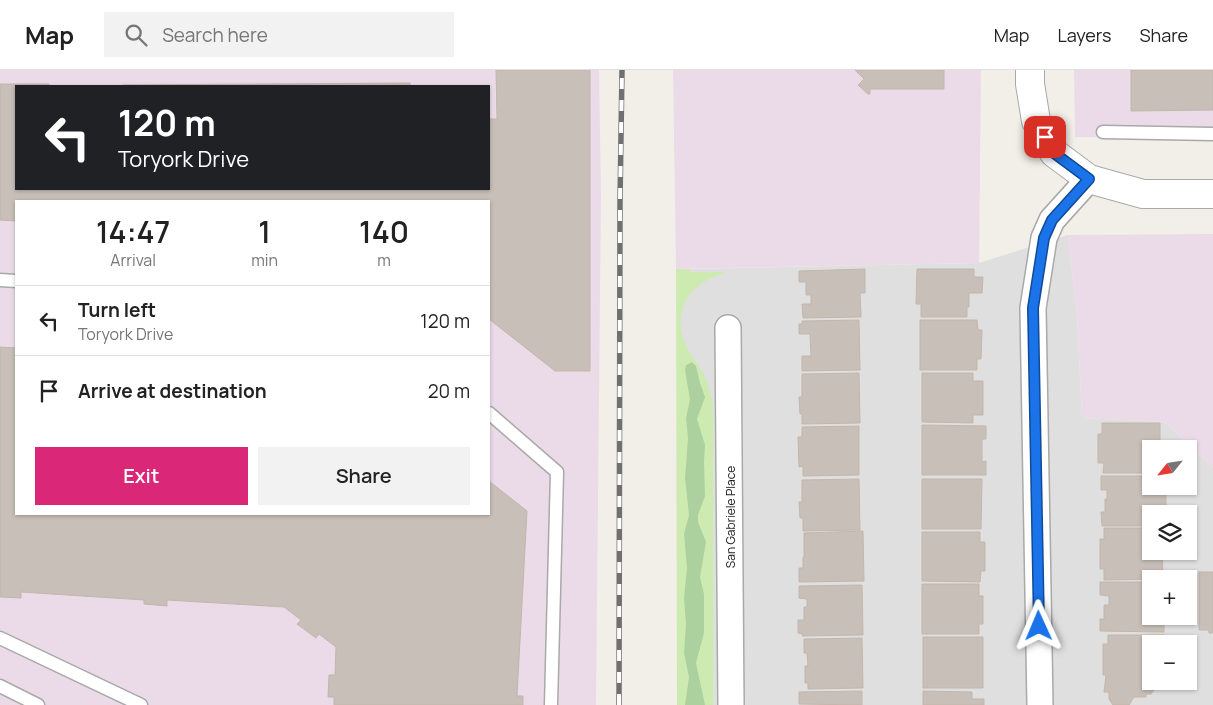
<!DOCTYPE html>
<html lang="en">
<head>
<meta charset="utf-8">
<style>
  :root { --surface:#fff; --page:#f2f2f2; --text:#222; --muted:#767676; --line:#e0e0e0; --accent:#db2777 }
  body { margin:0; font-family:Manrope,sans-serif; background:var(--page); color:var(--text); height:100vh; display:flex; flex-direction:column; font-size:19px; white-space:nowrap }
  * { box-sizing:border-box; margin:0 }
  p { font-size:16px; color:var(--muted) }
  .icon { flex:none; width:28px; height:28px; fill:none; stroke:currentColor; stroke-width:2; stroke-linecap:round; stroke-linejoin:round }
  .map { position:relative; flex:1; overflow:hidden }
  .sheet { position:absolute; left:15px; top:130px; width:475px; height:315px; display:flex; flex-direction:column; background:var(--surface); border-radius:0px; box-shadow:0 1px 4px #0004 }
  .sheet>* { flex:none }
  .hud { position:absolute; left:15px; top:15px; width:475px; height:105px; border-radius:0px; box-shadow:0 1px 4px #0004; background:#202124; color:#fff; overflow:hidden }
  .needle { width:32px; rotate:240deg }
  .tools { position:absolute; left:1142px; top:370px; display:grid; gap:10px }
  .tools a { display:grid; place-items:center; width:55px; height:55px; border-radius:0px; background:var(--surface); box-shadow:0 1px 4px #0004; font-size:25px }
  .pin { position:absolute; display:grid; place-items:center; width:42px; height:42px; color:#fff; margin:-21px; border-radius:10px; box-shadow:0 2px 8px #0006 }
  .me { position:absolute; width:55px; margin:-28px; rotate:359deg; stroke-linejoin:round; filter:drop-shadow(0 0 4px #0008) }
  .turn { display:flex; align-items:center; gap:18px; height:105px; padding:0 20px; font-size:22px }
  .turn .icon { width:65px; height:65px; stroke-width:2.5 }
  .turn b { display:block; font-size:35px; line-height:42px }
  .eta { display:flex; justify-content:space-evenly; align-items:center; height:85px; text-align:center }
  .eta b { font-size:30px; font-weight:600; line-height:35px }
  .cta { display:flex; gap:10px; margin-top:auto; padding:10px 20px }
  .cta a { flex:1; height:58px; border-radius:0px; background:var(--accent); color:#fff; font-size:20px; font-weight:600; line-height:58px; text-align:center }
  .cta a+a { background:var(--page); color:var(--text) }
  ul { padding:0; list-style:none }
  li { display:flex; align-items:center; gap:15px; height:70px; padding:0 20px; border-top:1px solid var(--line) }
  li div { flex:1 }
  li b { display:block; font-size:19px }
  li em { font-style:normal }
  header { display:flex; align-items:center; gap:30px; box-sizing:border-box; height:70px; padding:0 25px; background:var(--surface); border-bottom:1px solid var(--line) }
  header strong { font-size:24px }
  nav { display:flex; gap:28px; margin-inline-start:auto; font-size:18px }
  .search { width:350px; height:45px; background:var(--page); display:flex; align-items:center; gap:12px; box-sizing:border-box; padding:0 18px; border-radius:0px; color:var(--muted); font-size:19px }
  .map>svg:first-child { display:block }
</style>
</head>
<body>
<header>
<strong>Map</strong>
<div class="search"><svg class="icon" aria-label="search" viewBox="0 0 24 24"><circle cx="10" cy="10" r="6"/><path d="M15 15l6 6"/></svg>Search here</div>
<nav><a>Map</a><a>Layers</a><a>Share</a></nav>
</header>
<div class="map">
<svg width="1213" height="635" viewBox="0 0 1213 635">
  <rect width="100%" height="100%" fill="#f2efe9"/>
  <!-- residential -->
  <path fill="#e0dfdf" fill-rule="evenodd" d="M1068,165l9,81 5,102 83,4 48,46v237h-531l-3,-401 5,-26 7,-9 288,-6zM1151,379h38v37h-38zM1151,444h38v37h-38zM1151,509h38v37h-38zM1151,574h38v37h-38z"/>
  <!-- industrial -->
  <path fill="#ebdbe8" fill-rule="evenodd" d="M0,0h599l2,123 -5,512h-596zM16,16h473v103h-473zM16,131h473v313h-473z
    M673,0h308l-2,193 -303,6z
    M1074,0h139v67h-138z
    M1213,164v234l-48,-46 -83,-4 -5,-102 -9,-81z"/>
  <!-- grass -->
  <path fill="#cdebb0" d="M676,199h15l-1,3h33v2c-30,8 -50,33 -40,64 4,14 15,25 21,37 5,9 7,20 9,30v300h-36z"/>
  <!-- forest -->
  <path fill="#add19e" d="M692,292l4,4 4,17 5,14 -8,22 8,26 -1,16 1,35 -7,19v7l8,20 -6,35 4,17v39l-8,30 9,42h-20l4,-28 -5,-24 2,-29 -2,-26 3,-30 -3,-34 5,-19 -4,-37 3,-40 -2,-20 4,-18 -5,-30 1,-5z"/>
  <!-- building -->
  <path fill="#c7bfb8" stroke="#c4b6ab" d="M496,0h94v301h-35l-66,-52v-118h-473v20l-16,-1v-136h49v2h-33v103h473v-70h8z
    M855,0h89v19h-74v5h-2l-10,-9 6,-6z
    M1131,0h82v40l-82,1z
    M410,13v3h-288v-1z
    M865,199v24h-5l1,24 -58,1 -1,-14h9v-9h-5v-13h-7v-11z
    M917,199h57v8h9l-1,16h-13v14h-2v10h-46v-13h-5z
    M859,250l1,50 -58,1v-15h9l-1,-22h-11v-10h3v-3z
    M920,250h57l1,10h4l-1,29h-4v11h-57z
    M0,277l16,1v166h473v-33l38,30 -10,185h6v9h-189v-8h-6l1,-22h6l1,-28 -17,-13 -3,4 -19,-14 4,-4 -17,-13 -117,-7v6l-23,-2v-4l-123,-8v6l-21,-1z
    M859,303l1,50 -58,1v-10h-2l-1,-17h3v-23z
    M922,303h51v8h10v34h-10v8l-51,-1z
    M1102,353h58v26h-9v24h-48l1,-10h-6v-29h4z
    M922,355l64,1v13h-4v23l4,-1v14h-64z
    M859,356v49l-56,1v-10l-4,1 -1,-30h4v-10z
    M1101,406h50v10h15v28h-15v12h-49l-1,-14h4v-13h2v-9h-6z
    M859,409l1,51 -57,1v-13h-3l-1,-16h3v-22z
    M922,409h60l-1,50h-59z
    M1104,458h47v23h11l1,28 -59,1v-11h-4v-30h4z
    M863,461l1,50 -65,1v-14h4v-11h1v-24z
    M922,462h58v10h5v29h-4l-1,11 -58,-1z
    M1199,502h14v61h-4v-3h-10z
    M1100,512h51v34h13v16l-64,-1v-12h4v-14h5v-9l-9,-1z
    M922,514h57v12h4v28h-4v10h-57z
    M862,515l1,50 -61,1 1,-2 -5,-1v-13h6v-13h3v-8l-8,-1v-12z
    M1108,565h57v9h-14v31l3,15 -3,4h-5v3h-12l-5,8h-16l-4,-6v-7h-5l2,-17h-3v-31h5z
    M923,567h60v51h-60z
    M862,568l1,50 -55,1v-6h-3v-17h3l-1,-13h-3v-14z
    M862,621v14l-63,-1v-12z
    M923,621l49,1v7h12v6h-61z"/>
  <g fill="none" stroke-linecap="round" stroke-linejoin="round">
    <defs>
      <path id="service" d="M1103,62l110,2
        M0,210l16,1
        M489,343l68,59 -6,233
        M0,568l141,67
        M0,616l38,19"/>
      <path id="minor" d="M728,258l3,377
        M1040,635l-7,-397 11,-70 8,-18 37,-41"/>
      <path id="tertiary" d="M1030,0v14l6,37 18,32 35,26 54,15h70"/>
    </defs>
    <!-- service casing -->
    <use href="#service" stroke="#a9a9a9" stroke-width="15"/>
    <!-- minor casing -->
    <use href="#minor" stroke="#a9a9a9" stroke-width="28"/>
    <!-- tertiary casing -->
    <use href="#tertiary" stroke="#a9a9a9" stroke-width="30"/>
    <!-- service -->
    <use href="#service" stroke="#fff" stroke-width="12"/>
    <!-- minor -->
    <use href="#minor" stroke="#fff" stroke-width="25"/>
    <!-- tertiary -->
    <use href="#tertiary" stroke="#fff" stroke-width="28"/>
    <defs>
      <path id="rail" d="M619,635l1,-503 2,-132"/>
    </defs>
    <!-- rail casing -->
    <use href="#rail" stroke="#707070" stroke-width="5.5"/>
    <!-- rail -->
    <use href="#rail" stroke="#fff" stroke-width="4" stroke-dasharray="11" stroke-linecap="butt"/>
  </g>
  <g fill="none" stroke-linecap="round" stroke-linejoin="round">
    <defs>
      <path id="route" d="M1039,556l-6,-318 11,-70 8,-18 37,-41 -35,-26 -9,-16"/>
    </defs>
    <!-- route casing -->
    <use href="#route" stroke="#114b97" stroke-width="12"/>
    <!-- route -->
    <use href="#route" stroke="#1a73e8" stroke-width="9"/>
  </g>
  <g text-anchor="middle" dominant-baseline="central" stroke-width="4.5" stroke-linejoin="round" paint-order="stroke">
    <!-- street labels -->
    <g font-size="12" fill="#222" stroke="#fff">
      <text transform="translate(730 447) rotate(-90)">San Gabriele Place</text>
    </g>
  </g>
</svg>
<div class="tools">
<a><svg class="needle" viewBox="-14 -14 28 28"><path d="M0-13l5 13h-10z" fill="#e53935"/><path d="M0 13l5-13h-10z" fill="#767676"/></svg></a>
<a><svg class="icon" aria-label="layers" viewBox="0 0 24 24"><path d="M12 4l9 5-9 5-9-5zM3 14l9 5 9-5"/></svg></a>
<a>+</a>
<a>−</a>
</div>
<div class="pin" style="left:1045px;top:67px;background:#d93025"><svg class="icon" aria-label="arrive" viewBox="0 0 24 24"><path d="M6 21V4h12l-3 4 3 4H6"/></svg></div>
<svg class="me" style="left:1039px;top:556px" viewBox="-20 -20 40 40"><path d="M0-17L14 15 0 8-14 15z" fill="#1a73e8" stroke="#fff" stroke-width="4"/></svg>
<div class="hud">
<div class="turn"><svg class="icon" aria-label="left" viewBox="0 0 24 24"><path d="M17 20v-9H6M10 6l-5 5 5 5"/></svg><div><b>120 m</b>Toryork Drive</div></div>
</div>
<section class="sheet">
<div class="eta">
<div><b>14:47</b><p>Arrival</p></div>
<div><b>1</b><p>min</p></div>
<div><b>140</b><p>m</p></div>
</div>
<ul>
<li><svg class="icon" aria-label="left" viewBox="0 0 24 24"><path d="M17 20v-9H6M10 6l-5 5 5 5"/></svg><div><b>Turn left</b><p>Toryork Drive</p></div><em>120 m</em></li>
<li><svg class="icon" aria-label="arrive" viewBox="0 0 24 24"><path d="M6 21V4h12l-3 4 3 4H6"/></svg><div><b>Arrive at destination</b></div><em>20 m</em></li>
</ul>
<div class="cta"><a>Exit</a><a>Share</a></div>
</section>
</div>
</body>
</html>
